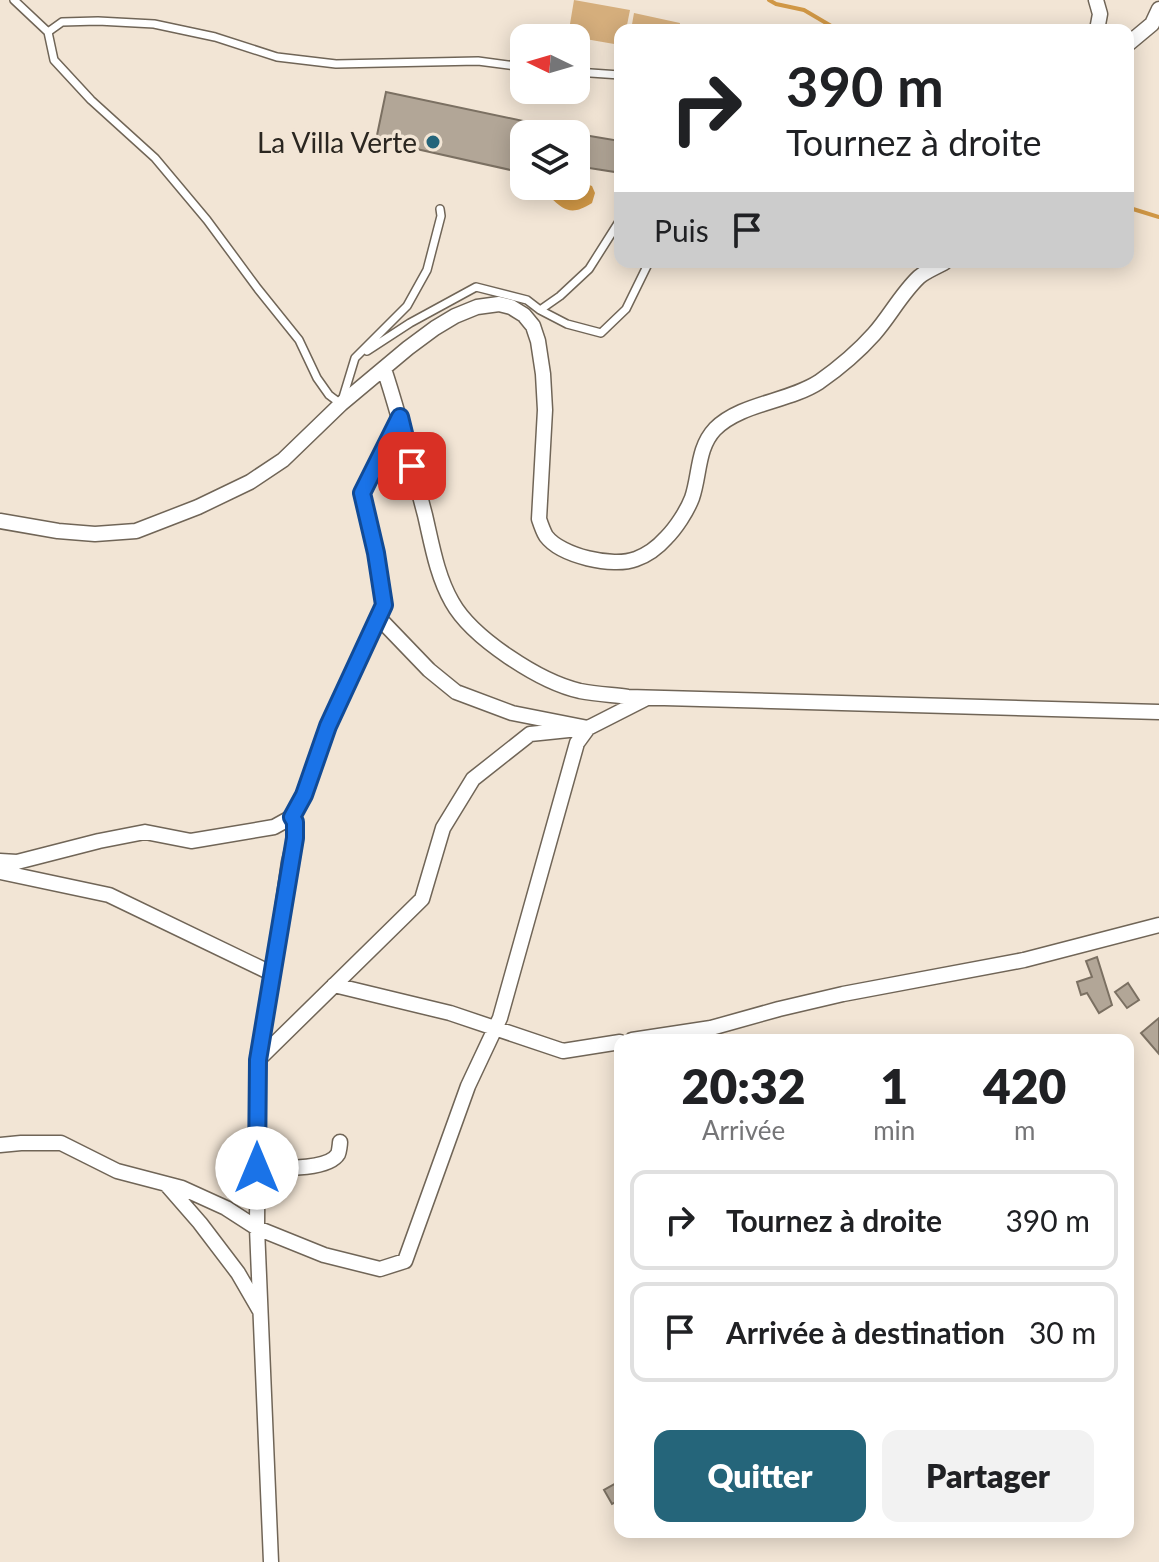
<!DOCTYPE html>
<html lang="fr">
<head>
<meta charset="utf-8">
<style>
  :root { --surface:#fff; --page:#f2f2f2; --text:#202124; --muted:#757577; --line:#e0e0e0; --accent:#25657a }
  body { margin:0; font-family:Lato,sans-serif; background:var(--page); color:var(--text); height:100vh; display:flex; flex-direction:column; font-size:30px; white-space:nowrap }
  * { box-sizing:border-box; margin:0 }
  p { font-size:26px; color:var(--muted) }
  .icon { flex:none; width:44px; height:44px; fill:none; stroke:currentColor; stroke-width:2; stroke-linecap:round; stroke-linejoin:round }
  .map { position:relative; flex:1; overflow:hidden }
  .sheet { position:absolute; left:614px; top:1034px; width:520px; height:504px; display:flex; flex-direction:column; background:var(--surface); border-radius:16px; box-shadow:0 4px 20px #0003 }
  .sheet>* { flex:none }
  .hud { position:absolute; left:614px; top:24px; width:520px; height:244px; border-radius:16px; box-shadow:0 4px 20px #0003; background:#fff; color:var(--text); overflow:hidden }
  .needle { width:52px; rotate:275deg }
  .controls { position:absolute; left:510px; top:24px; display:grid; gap:16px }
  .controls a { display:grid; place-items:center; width:80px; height:80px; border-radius:16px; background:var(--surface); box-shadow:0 4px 20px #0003; font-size:40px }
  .pin { position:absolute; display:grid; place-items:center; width:68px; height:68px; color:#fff; margin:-34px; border-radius:16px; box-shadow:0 4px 12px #0006 }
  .me { position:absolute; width:88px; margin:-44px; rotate:0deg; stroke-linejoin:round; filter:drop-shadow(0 0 6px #0008) }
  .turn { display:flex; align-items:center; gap:28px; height:168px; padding:0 40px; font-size:36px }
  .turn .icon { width:104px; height:104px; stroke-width:2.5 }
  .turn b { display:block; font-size:56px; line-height:68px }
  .then { display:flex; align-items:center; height:76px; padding:0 40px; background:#0003; gap:16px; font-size:30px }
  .eta { display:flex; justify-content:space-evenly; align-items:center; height:136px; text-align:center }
  .eta b { font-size:48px; font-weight:800; line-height:56px }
  .action { display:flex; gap:16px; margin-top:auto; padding:16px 40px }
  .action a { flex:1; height:92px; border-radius:16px; background:var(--accent); color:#fff; font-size:32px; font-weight:800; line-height:92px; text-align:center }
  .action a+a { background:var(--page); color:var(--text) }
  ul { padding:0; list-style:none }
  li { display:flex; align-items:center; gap:24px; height:100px; margin:0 16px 12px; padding:0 24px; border:4px solid var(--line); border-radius:16px }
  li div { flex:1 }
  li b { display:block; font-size:30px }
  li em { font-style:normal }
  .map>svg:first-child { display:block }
</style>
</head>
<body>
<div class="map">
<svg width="1159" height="1562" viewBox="0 0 1159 1562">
  <rect width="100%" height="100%" fill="#f2e5d5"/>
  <!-- green -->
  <path fill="#d5ae7c" d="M574,0l56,10 -4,20h-6v15l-52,-9z
    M634,13l46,10 -1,7h-48z"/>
  <!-- water -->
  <path fill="#d09745" d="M586,184l6,2 3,7 -3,10c-19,12 -27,9 -42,-6v-7l3,-4 22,1z"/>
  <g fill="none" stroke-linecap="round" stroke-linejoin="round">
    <!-- stream -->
    <path stroke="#d09745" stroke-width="4" d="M769,0l7,4 28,6 34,20
      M1128,203l5,6 26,8"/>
  </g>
  <!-- building -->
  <path fill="#b2a697" stroke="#7b7062" stroke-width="2" d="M386,92l175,37v5h-37v39l-148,-33z
    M578,134l42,7 -5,31 -39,-6z
    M1097,957l15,48 -13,8 -12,-20 -6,2 -4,-13 15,-5 -6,-16z
    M1128,983l11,17 -12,8 -12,-16z
    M1159,1018v36l-18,-21z
    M620,1481v19l-8,4 -8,-14z"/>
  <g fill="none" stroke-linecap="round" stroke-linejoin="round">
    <defs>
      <path id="lane" d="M14,0l34,32
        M576,72l44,3
        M440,209l1,7 -14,54 -20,36 -52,52 -14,46 -12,-9 -12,-17 -18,-38 -41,-51 -51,-69 -52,-62 -64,-58 -37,-40 -6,-28 14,-10 36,-1 56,3 61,13 62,20 59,7 142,-3 46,6
        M540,310l27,14 34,9 25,-24 23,-47
        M367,351l43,-28 66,-36 51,13 13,10 20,-14 29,-27 31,-49"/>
      <path id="street" d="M1096,0l4,14 -3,16
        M1128,44l24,-20 7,-15
        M384,369c16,48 28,97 41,146 7,30 12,61 27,87 20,36 88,80 128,89 16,3 33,4 48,6l531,15
        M0,521l58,10 37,3 41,-3 62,-24 52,-25 33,-22 58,-56 67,-56 27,-20 20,-12 22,-9 22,-3 12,3 13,8 9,11 5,15 5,33 2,36 -6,109c2,6 4,12 7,17 15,20 67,32 90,23 11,-4 22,-12 30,-21 10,-10 21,-27 26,-40 8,-23 5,-50 23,-69 26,-26 73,-27 104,-47 20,-14 39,-30 55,-48 16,-18 27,-40 45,-57 7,-6 18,-10 26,-15
        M378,617l51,53 27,22 56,21 76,15 57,-29
        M0,861l17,1 82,-21 46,-9 46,9 83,-14 18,-10 12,-22 24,-69 56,-121 -8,-52 -14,-60 38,-76
        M1,872l108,23 164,79 -15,86 -1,168 14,334
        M273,974l16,-112 6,-24v-16l-3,-5
        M334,985l116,28 113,38 57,-9
        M632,1040l79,-12 68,-19 64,-15 181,-34 135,-35
        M258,1060l164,-161 21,-71 30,-49 57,-45 58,-6
        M0,1145l21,-2h40l56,28 65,17 44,20 31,20 67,27 56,14 25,-8 63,-175 32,-68 77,-275 11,-15
        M257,1168c19,0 71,3 81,-14 1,-2 2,-10 2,-12
        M166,1184l34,39 38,50 22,38"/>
    </defs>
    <!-- lane casing -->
    <use href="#lane" stroke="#706557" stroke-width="10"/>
    <!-- street casing -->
    <use href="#street" stroke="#706557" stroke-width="17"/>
    <!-- lane -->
    <use href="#lane" stroke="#fff" stroke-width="7"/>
    <!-- street -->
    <use href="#street" stroke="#fff" stroke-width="14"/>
  </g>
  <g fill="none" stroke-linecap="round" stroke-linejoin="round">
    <defs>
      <path id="route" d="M257,1168l1,-108 37,-222v-16l-3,-5 12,-22 24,-69 56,-121 -8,-52 -14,-60 38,-76 12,49"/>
    </defs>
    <!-- route casing -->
    <use href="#route" stroke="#114b97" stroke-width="20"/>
    <!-- route -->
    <use href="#route" stroke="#1a73e8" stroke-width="14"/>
  </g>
  <!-- markers -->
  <circle fill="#25657a" stroke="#f2e5d5" stroke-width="3" cx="433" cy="142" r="8"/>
  <g text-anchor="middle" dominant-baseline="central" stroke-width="7" stroke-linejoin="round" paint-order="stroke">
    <!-- poi labels -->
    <g font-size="28" fill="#2a2620" stroke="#f2e5d5" text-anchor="end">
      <text x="417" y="142">La Villa Verte</text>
    </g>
  </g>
</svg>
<div class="controls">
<a><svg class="needle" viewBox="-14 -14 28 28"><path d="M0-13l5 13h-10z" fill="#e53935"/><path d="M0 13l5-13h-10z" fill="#757577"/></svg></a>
<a><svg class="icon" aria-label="layers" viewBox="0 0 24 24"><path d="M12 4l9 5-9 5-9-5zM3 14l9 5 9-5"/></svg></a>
</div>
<div class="pin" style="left:412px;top:466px;background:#d93025"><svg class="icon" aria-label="arrive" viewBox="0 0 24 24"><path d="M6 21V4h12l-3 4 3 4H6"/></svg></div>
<svg class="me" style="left:257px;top:1168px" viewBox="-20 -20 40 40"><circle r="19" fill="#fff"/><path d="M0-13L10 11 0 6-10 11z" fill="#1a73e8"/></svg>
<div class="hud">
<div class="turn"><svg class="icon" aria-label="right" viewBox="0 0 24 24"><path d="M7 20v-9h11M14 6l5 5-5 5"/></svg><div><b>390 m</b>Tournez à droite</div></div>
<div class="then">Puis<svg class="icon" aria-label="arrive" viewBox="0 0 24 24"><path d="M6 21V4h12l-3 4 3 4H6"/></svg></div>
</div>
<section class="sheet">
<div class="eta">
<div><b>20:32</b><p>Arrivée</p></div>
<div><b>1</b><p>min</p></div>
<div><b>420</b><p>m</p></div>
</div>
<ul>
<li><svg class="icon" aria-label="right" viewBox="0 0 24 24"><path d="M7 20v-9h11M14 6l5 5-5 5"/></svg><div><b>Tournez à droite</b></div><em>390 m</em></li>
<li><svg class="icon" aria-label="arrive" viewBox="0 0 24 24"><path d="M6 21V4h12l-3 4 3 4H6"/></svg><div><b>Arrivée à destination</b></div><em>30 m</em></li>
</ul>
<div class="action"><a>Quitter</a><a>Partager</a></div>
</section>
</div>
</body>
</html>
